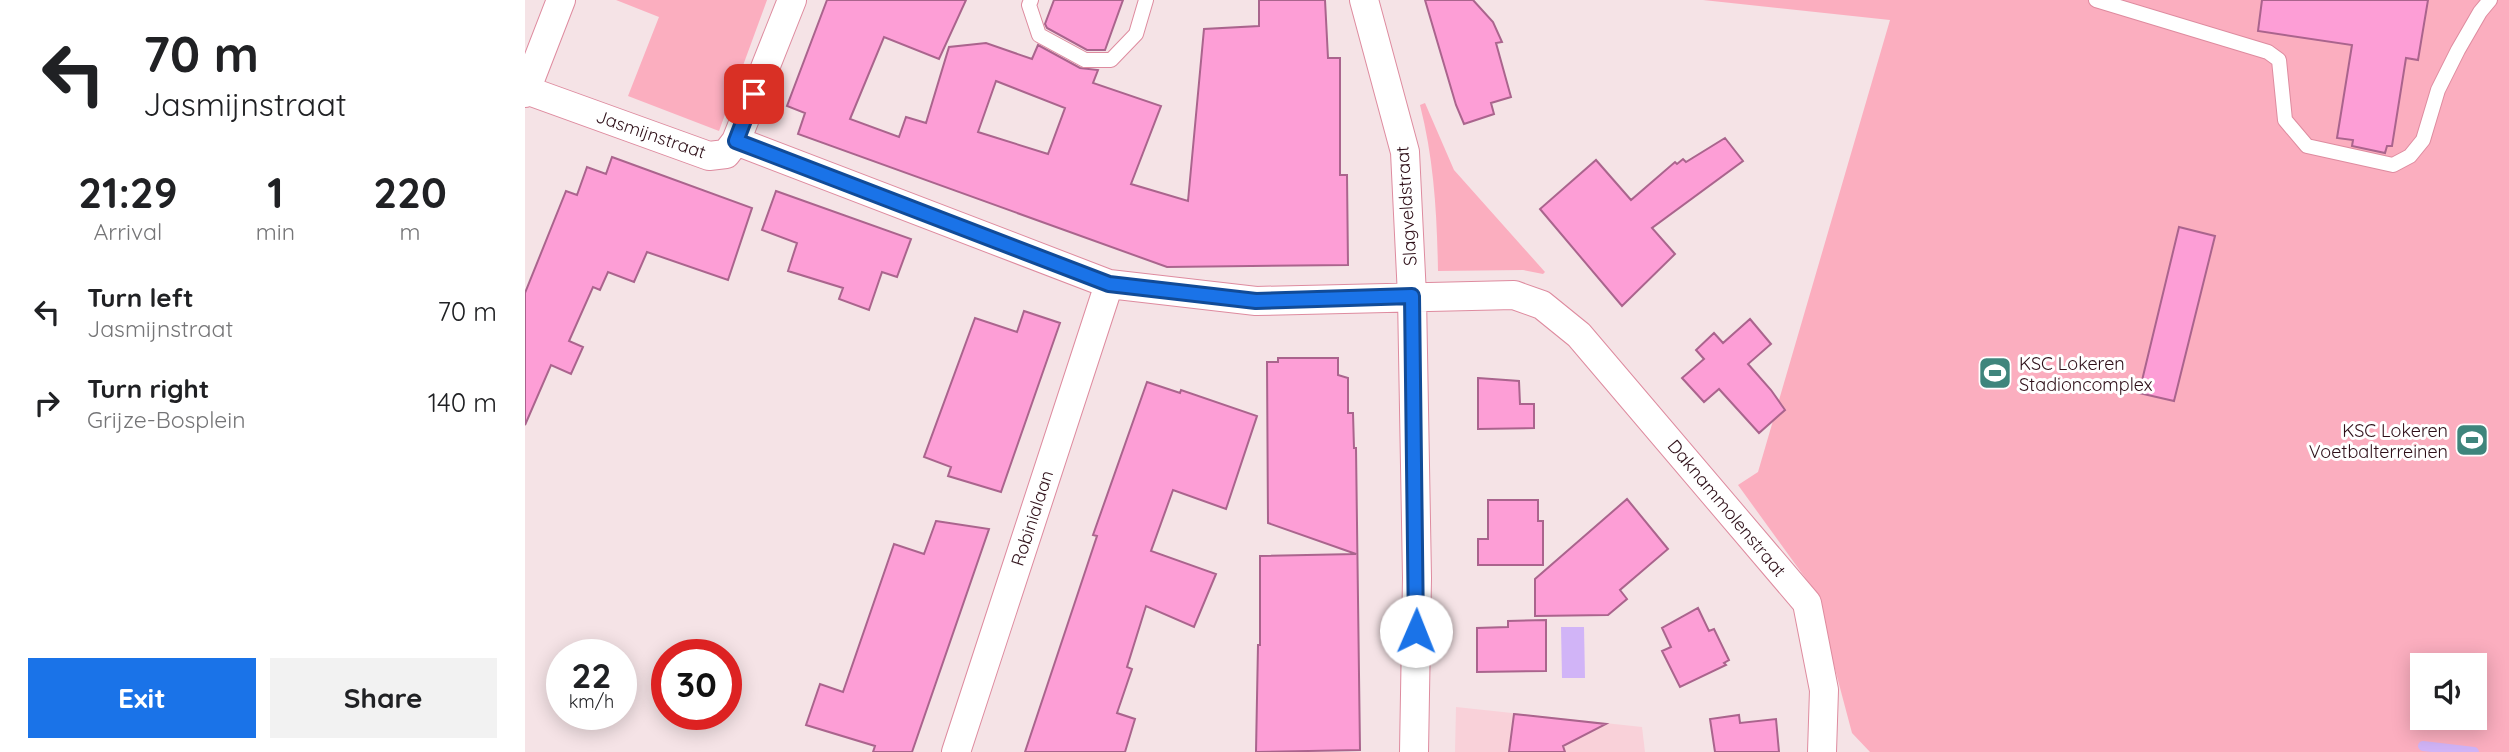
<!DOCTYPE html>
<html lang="en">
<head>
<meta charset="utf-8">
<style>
  :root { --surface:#fff; --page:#f2f2f2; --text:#202124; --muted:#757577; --accent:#1a73e8 }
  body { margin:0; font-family:Quicksand,sans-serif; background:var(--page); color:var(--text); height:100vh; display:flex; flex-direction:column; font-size:26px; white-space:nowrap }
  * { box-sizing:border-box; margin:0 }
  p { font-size:23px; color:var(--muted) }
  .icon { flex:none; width:38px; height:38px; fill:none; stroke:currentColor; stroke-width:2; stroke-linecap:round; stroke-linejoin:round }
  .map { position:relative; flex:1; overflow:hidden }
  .panel { display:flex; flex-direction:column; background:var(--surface); width:525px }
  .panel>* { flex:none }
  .banner { background:#fff; color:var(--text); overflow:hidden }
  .fabs { position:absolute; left:1885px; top:653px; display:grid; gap:14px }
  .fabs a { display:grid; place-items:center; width:77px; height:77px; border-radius:0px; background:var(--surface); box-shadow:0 4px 18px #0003; font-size:35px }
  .speed { position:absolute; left:21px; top:639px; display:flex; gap:14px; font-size:35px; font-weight:700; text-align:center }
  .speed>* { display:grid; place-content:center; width:91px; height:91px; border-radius:50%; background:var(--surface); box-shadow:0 4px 18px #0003; line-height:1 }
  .speed small { font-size:18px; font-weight:400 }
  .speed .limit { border:10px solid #d22; background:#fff; color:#111 }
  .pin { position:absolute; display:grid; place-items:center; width:60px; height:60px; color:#fff; margin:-30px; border-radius:14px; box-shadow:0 4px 10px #0006 }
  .me { position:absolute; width:77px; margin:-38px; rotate:1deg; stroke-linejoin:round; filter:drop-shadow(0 0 5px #0008) }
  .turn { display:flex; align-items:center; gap:24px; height:147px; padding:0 28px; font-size:32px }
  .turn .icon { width:91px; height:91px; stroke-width:2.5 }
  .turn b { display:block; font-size:49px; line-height:60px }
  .eta { display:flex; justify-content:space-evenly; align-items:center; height:119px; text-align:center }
  .eta b { font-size:42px; font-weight:800; line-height:49px }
  .action { display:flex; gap:14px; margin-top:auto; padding:14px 28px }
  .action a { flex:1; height:80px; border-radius:0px; background:var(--accent); color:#fff; font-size:28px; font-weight:800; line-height:80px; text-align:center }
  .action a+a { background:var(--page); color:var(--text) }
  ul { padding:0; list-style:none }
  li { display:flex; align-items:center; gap:21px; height:91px; padding:0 28px }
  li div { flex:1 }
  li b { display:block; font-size:26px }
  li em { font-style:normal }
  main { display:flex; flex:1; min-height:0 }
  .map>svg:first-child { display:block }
</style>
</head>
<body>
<main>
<section class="panel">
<div class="banner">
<div class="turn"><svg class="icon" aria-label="left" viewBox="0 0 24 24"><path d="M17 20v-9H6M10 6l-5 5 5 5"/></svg><div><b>70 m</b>Jasmijnstraat</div></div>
</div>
<div class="eta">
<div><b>21:29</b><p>Arrival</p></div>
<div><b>1</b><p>min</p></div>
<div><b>220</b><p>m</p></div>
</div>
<ul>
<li><svg class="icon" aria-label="left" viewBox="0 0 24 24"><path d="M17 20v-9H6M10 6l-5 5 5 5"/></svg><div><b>Turn left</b><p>Jasmijnstraat</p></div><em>70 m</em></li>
<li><svg class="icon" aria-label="right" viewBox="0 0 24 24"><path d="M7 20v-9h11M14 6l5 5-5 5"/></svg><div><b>Turn right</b><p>Grijze-Bosplein</p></div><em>140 m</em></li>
</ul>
<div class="action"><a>Exit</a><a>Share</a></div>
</section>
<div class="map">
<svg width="1984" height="752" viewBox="0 0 1984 752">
  <rect width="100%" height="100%" fill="#f5e3e6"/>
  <!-- built -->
  <path fill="#f9d1d9" d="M931,707l186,20 3,25h-190z"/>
  <!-- green -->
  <path fill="#fbaebf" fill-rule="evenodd" d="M91,0h151l-48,131 -91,-35 31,-79z
    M1178,0h806v752h-639l-18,-19 -38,-143 -76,-105 20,-13 132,-452zM1897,665h53v53h-53z
    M900,103l29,67 91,102 -2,2 -20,-4 -85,1c-1,-57 -4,-111 -18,-166z"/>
  <!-- water -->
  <path fill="#d1b4f7" d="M1036,627h23l1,51h-23z"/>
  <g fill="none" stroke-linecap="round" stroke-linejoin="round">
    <!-- stream -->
    <path stroke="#d1b4f7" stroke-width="10" d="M1898,746l51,6"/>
  </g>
  <!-- building -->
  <path fill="#fd9ed6" stroke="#aa648d" stroke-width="2" fill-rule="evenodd" d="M302,0h139l-27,59 -55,-22 -34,82 49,18 7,-20 20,6 23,-76 37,-4 46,16 6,-14 42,23 18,2 -5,13 68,23 -30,78 57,17 16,-172 55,-3v-26h66l3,58h12v117h7l1,90 -181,2 -369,-133 7,-21 -18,-7zM471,81l69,27 -17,46 -70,-22z
    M529,0h69l-18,50h-18l-40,-22 -2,-4z
    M900,0h48l20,22 9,20 -6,1 15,54 -20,6 3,11 -30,10 -8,-19z
    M1737,0h166l-10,60 -12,-2 -14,88h-5l-2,7 -33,-7 1,-6 -16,-2 15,-93 -94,-14z
    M1200,138l18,23 -91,67 23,26 -53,52 -82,-97 56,-49 35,40 44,-38 2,2 6,-5 3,3z
    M87,157l140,51 -24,72 -81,-28 -13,30 -26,-10 -8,18 -7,-3 -24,54 14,6 -12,27 -20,-9 -26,60v-132l41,-102 11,4 10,-28 19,7z
    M251,191l135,48 -14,38 -15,-5 -13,38 -30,-11 4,-11 -55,-17 9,-28 -35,-13z
    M1654,227l36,9 -41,165 -35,-8z
    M499,311l36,12 -59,169 -53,-16 3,-9 -27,-10 51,-139 42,14z
    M1225,319l21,25 -23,20 23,26 14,20 -26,23 -40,-44 -15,13 -22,-24 22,-19 -8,-9 18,-17 9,10z
    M753,358h60v17l10,3v35h5l1,35h2l4,302 -104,2 2,-107h2v-89l96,-2 -88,-31 -1,-161h11z
    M953,378l41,3 1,23h14v24l-56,1z
    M622,382l33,11 1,-3 76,26 -31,93 -53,-19 -22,61 65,23 -22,53 -48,-21 -19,61 5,2 -15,44 18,6 -10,33h-100l72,-216 -4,-1z
    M1102,499l41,50 -48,41 7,9 -19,16 -73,1v-37z
    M963,500h50v21h5v44h-65v-26h10z
    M411,521l53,8 -77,223h-39l2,-6 -69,-21 14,-41 23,8 51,-148 30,10z
    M1173,608l11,23 5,-2 15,31 -5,3 2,2 -46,22 -18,-36 9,-4 -9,-19z
    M1021,620v51l-69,1v-44l31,-1v-6z
    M989,714l92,10 -43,22 2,6h-56z
    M1214,715l1,8 36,-4 3,33h-64l-5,-33z"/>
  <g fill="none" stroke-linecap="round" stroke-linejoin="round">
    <defs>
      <path id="service" d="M506,0l-2,5 10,30 46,25h26l25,-26 10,-34
        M1571,0l172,52 11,8 6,60 22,26 86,19 17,-9 13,-16 15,-50 20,-40 22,-38 10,-12"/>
      <path id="minor" d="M839,0l41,152 7,144 5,282 -3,174
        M1,90l183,66 17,-2 10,-13 373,143 147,17 258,-6 28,10 37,30 228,268 17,87 -2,62
        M0,93l36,-93
        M211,141l56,-141
        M431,752l153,-468"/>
    </defs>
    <!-- service casing -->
    <use href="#service" stroke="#de8b9f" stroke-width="16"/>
    <!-- minor casing -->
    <use href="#minor" stroke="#de8b9f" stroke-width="30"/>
    <!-- service -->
    <use href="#service" stroke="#fff" stroke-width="14"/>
    <!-- minor -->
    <use href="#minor" stroke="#fff" stroke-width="28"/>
  </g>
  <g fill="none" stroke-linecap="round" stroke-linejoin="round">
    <defs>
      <path id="route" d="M229,94l-18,47 373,143 147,17 156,-5 4,335"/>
    </defs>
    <!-- route casing -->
    <use href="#route" stroke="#114b97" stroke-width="18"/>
    <!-- route -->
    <use href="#route" stroke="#1a73e8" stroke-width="12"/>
  </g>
  <!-- icons -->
  <defs>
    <symbol id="stadium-square" viewBox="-11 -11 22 22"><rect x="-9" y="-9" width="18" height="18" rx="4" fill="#3f857c" stroke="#fff"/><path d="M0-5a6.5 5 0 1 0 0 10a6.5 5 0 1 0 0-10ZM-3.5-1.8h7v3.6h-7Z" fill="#fff"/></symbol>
  </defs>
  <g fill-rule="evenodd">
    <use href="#stadium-square" x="1451" y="354" width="38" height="38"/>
    <use href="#stadium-square" x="1928" y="421" width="38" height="38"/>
  </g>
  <g text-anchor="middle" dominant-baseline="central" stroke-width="6" stroke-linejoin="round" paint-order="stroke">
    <!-- street labels -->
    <g font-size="18" fill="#2e0f18" stroke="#fff">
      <text transform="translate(126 134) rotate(19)">Jasmijnstraat</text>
      <text transform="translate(881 206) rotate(-94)">Slagveldstraat</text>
      <text transform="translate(1202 508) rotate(50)">Daknammolenstraat</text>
      <text transform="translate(507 518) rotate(-72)">Robinialaan</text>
    </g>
    <!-- poi labels -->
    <g font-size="18" fill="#2e0f18" stroke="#fff" text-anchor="start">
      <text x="1494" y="363">KSC Lokeren<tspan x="1494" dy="21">Stadioncomplex</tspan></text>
      <text x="1923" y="430" text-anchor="end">KSC Lokeren<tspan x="1923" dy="21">Voetbalterreinen</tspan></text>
    </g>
  </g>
</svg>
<div class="fabs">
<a><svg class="icon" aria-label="sound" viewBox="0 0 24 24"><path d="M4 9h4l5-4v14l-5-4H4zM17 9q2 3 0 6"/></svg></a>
</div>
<div class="speed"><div>22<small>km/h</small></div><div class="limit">30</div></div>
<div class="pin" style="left:229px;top:94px;background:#d93025"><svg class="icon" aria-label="arrive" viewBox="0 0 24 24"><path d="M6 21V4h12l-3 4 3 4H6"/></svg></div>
<svg class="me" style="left:891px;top:631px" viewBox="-20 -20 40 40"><circle r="19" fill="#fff"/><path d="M0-13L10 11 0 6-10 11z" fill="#1a73e8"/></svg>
</div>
</main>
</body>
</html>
